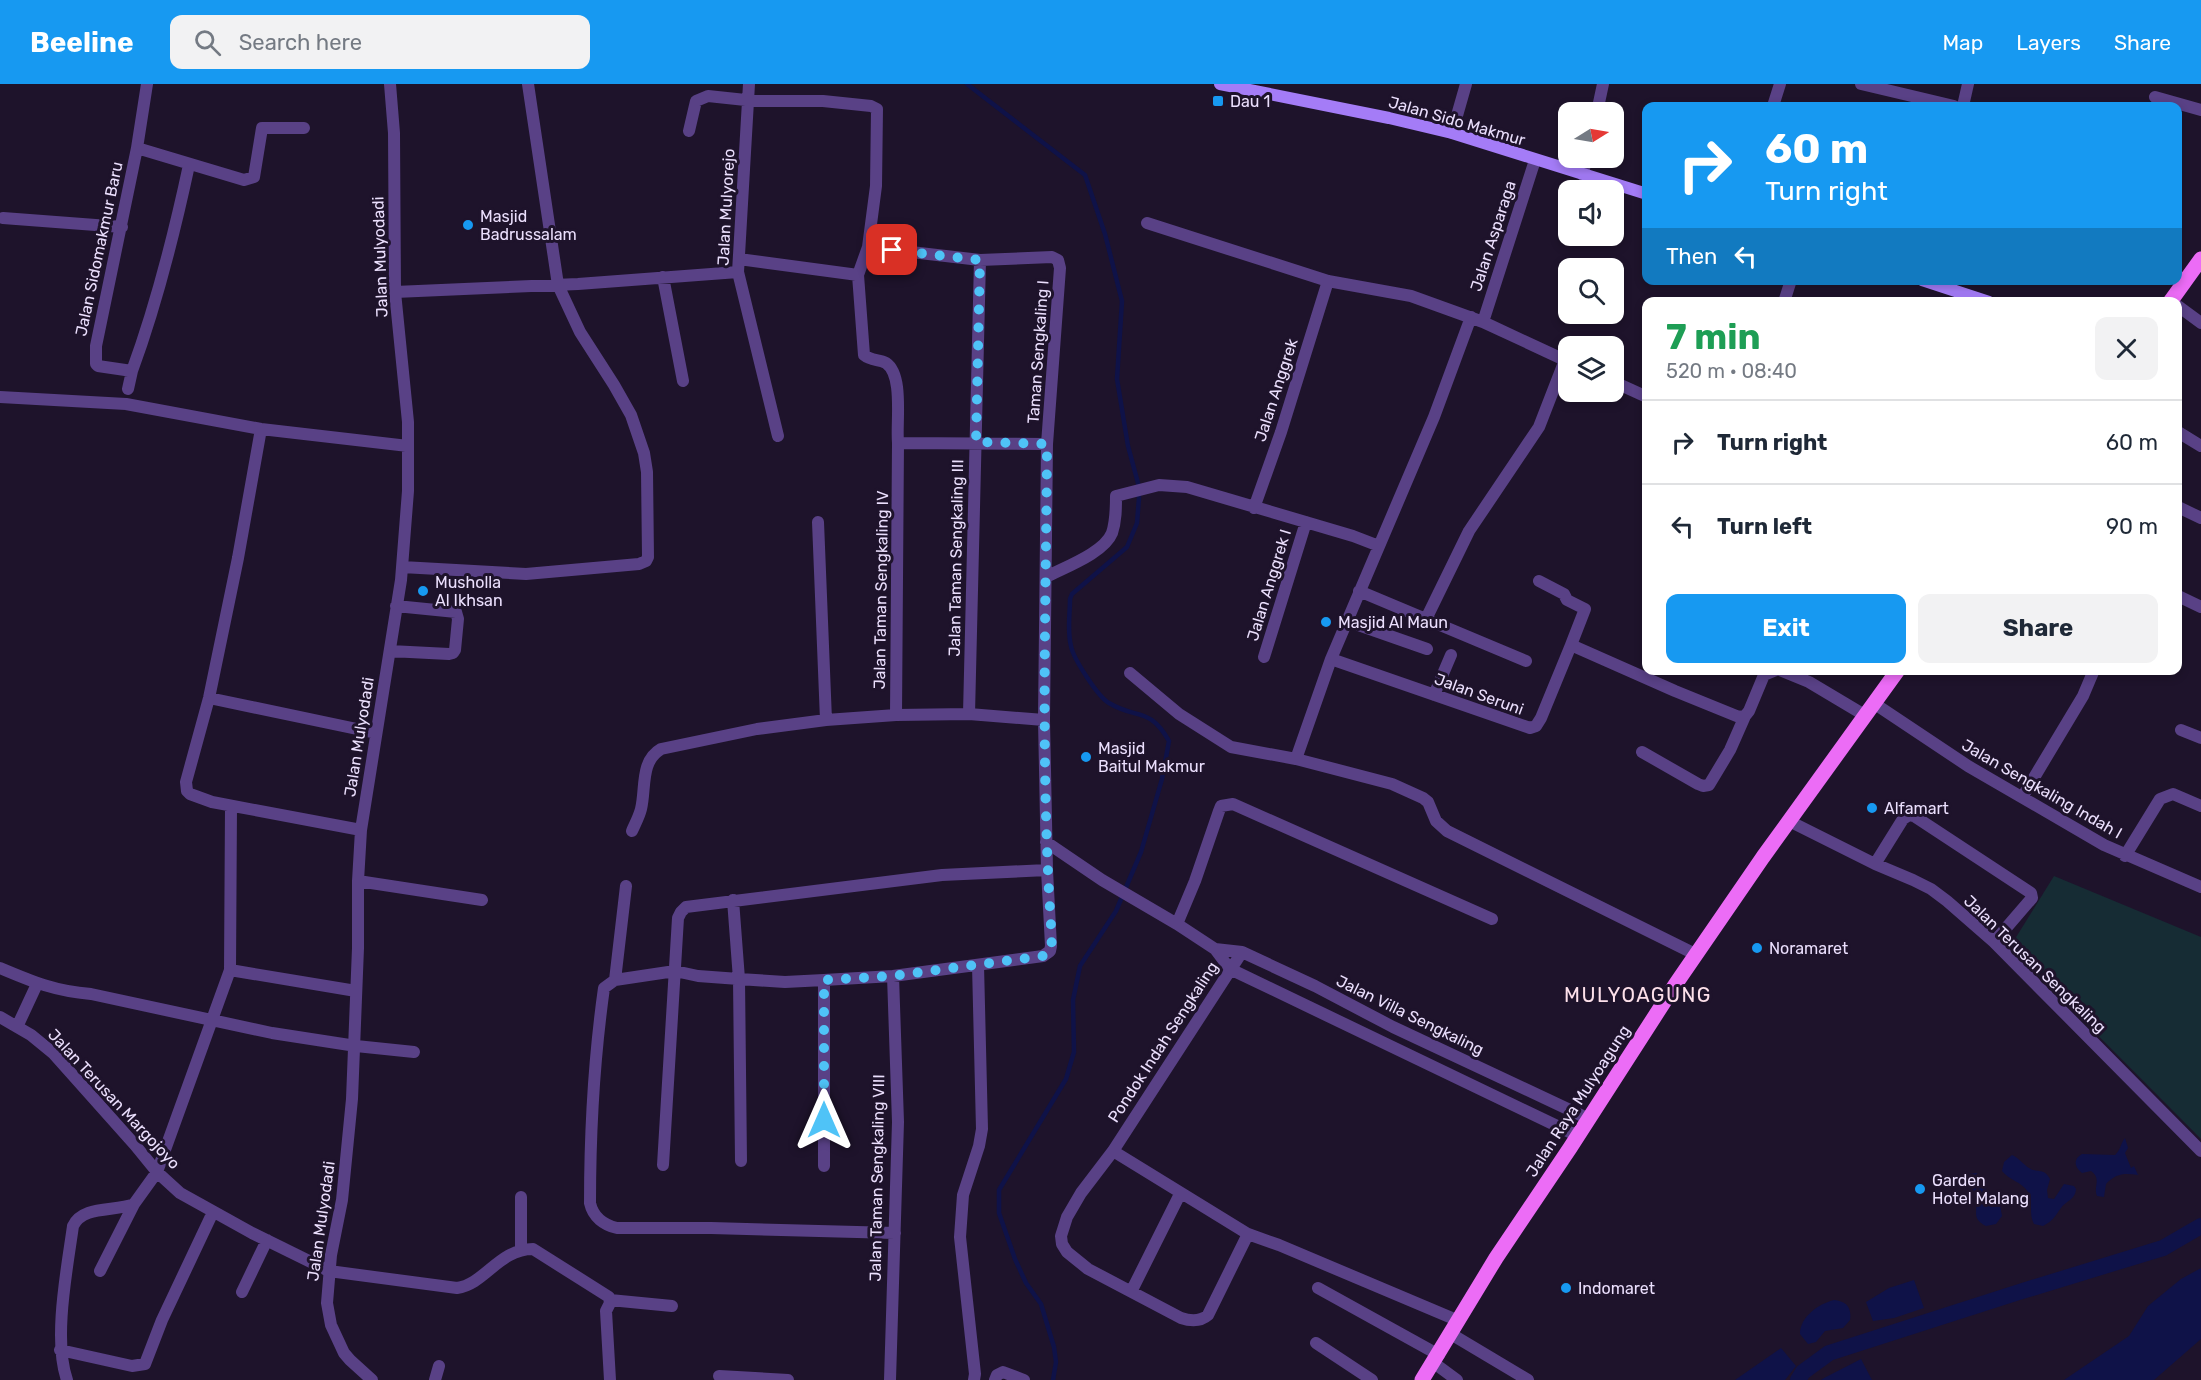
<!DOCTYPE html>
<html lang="en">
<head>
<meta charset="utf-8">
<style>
  :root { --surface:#fff; --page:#f2f2f3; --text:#1f2937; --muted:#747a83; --line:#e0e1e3; --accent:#1799f1 }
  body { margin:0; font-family:Rubik,sans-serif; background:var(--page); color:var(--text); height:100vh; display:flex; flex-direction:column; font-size:22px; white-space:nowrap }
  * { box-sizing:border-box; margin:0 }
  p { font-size:20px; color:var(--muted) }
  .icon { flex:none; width:33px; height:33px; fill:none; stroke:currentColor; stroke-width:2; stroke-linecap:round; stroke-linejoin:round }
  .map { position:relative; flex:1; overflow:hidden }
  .sheet { position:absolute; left:1642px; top:213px; width:540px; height:378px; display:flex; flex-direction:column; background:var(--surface); border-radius:12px; box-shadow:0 3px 9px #0003 }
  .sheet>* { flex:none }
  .top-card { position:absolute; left:1642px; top:18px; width:540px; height:183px; border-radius:12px; box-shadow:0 3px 9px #0003; background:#1799f1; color:#fff; overflow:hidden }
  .needle { width:39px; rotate:79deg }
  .controls { position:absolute; left:1558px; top:18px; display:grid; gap:12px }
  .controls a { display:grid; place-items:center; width:66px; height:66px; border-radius:12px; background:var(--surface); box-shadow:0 3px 9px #0003; font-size:30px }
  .pin { position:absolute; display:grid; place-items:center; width:51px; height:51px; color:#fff; margin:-26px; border-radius:12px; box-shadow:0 3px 9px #0006 }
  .me { position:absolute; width:66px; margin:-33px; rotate:0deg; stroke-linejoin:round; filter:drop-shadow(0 0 4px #0008) }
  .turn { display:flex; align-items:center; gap:21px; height:126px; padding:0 24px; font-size:27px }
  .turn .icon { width:78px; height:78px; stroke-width:2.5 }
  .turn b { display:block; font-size:42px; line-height:51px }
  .then { display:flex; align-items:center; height:57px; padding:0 24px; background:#0003; gap:12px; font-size:22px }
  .round { display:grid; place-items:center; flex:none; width:63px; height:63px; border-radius:12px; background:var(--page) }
  .summary { display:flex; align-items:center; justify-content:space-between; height:102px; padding:0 24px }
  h1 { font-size:36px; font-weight:700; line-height:45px; color:#1e9e55 }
  .action { display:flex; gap:12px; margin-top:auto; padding:12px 24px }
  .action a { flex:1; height:69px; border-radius:12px; background:var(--accent); color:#fff; font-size:24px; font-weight:700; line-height:69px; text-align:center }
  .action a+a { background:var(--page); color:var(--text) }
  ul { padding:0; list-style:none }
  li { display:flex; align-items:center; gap:18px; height:84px; padding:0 24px; border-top:2px solid var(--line) }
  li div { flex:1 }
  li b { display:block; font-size:22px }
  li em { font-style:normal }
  header { display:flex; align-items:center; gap:36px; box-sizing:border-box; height:84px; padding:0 30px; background:var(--accent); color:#fff }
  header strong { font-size:28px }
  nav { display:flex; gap:33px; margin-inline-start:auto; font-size:21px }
  .search { width:420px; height:54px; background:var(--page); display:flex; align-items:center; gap:15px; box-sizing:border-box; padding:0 21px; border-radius:12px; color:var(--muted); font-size:22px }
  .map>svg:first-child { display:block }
</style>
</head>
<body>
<header>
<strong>Beeline</strong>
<div class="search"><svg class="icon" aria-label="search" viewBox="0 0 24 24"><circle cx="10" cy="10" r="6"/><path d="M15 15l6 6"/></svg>Search here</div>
<nav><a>Map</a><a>Layers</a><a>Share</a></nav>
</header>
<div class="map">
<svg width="2201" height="1296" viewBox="0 0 2201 1296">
  <rect width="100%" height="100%" fill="#1e132b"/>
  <!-- green -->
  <path fill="#162c34" d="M2054,792l147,61v202l-191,-192z"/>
  <!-- water -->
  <path fill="#0f1248" d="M2125,1054l3,10 -3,5 6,15 3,-2 4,9c-13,-2 -22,-2 -32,9l-2,13 -7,-1c-4,-10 5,-17 -6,-25l-9,2c-8,-6 -9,-14 0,-19l33,1c6,-5 5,-11 10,-17z
    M2012,1071c7,3 11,9 17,13 9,6 14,-1 21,11l-3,11 1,8 6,1 10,-15 10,2 2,3c-1,11 -9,11 -15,19 -6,8 -8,13 -18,18l-9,-2c-6,-11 0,-22 -6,-32 -6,-10 -19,-12 -26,-21l2,-9z
    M1976,1089l4,2 9,20 11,10 2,11 -6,8 -10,2c-15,-8 -8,-14 -10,-27 0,-6 -5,-14 -8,-19l2,-6z
    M2201,1184v71l-47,41h-90l65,-44 19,-30 33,-27z
    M1914,1196l10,28 -30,10 -21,3 -7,-19 23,-14z
    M1834,1216c12,1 18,7 16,20l-7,8 -18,3 -9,11 -8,2 -8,-10c0,-17 18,-30 34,-34z
    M1781,1264l15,18 -11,14h-50z
    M1861,1275l11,21h-51l3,-2z"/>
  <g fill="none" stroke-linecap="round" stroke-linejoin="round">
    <!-- stream -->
    <path stroke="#0f1248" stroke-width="4.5" d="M967,0l118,91 20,59 17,67 -5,78 11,67 10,37 1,15 -2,25 -10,24 -55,47 -2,5c0,15 -3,32 1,47 2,12 27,51 38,57 28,17 40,3 60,38l-7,38 -21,73 -25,59 -36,55 -7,34 1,52 -8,27 -67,111v23l16,46 11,24 15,21 13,43 2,15 -3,18"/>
    <!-- canal -->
    <path stroke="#0f1248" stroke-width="16" d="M1798,1296l5,-8 26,-19 187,-60 147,-45 38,-22"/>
    <!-- minor -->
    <path stroke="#594186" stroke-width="12" d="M749,0l-11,188 40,164
      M1861,0l93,22
      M2155,13l46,13
      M1773,22l7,-22
      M1963,22l5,-22
      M1597,28l6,-28
      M689,47l7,-30 12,-5 47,5h68l48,5 6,3 -1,77 -8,61 -10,28 6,80c7,6 15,4 22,8 18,12 10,60 12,80
      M1452,49l14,-49
      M137,64l107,32 10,-3 8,-49h42
      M1583,91l3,-17
      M3,134l119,9
      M1147,139l181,58 83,15 72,26 86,40
      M868,163l112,13 72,-3 6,3 2,8 -13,176 -3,276 3,150 4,76 -1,5 -7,5 -150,20 -69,4 -39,2 -46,-3 -41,-3 -23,-5 -60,9 -11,8c-10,71 -14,143 -14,215 3,14 14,22 27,25h94l184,5
      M739,175l119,16
      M663,193l20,104
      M395,208l183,-8 160,-12
      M1784,218l7,-22
      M2178,222l23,17
      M1483,238l52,-162
      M132,287c25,-68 42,-136 57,-206
      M1614,298l33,15
      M128,305l4,-18 -34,-5 -2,-2v-18l41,-198 10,-64
      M0,313l126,7 135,25 147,17
      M261,345l-23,129 -29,140 -23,84 1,9 3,3 22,8 149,28
      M2178,348l23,14
      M2178,423l23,11
      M1254,424l27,-76 47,-151
      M818,438l8,198
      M402,483l124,7 113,-10 7,-3 2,-4 -1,-85 -3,-19 -13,-38 -17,-30 -34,-53 -22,-47 -30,-201
      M1046,493c19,-10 58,-24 66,-44 4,-12 4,-24 4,-37l43,-11 28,2 166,49 26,10
      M1539,497l25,13 3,6 18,9 -14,36
      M1359,507l167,70
      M2178,512l23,11
      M1426,535l43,-88 70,-104 26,-67
      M1347,537l80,28
      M390,567l59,3 4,-1 2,-3 3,-31 -2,-7 -60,-6
      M1264,573l42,-135
      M1331,575l199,69 6,-2 5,-8 30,-73 104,46 64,26 6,-1 4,-5 15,-36 12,-5
      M1780,586l29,12 57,34
      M1130,589l49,41 52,33 65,12 96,25 31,14 5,4 8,19 11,10 250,124
      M1434,611l17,-40
      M209,614l167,35
      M1875,620l93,62 136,79 97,42
      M969,630l11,-454
      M896,631l2,-272 149,1
      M2181,646l20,8
      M1642,668l56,32 5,2 6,-1 21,-35 15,-34
      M1296,675l35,-100 103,-242 37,-100
      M2023,712l60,-100 11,-26
      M1789,737l86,43 38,16 18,9 16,12 47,41 207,209
      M632,747c3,-7 7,-14 9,-22 5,-20 -1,-48 20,-60l96,-20 69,-9 70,-5 73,-1 75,6
      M1046,758l56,38 75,44 38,25 15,20 348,167
      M2125,772l35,-57 13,-5 28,12
      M1875,780l28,-45 6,-4 5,1 117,77 1,5 -38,44
      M358,797l124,19
      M733,816l6,79 2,182
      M1177,840l18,-43 24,-70 2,-5 12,-2 259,115
      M1215,865l27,3 73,34 78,41 196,92
      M1242,868l-129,199 -32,42 -14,24 -6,19 1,8 5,8 21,17 93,49c9,3 19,4 27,-3l40,-81
      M0,884c33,14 55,23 91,26l181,39 84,13 58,6
      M230,886l1,-164
      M615,896l11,-94
      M0,933l31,18 22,18 82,92 22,27 23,21 72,40 77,38 128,17c28,-4 42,-39 76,-39l76,48 1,6 -4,8 4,69
      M17,943l20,-43
      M1113,1067l135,83 31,11 180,76
      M663,1081l15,-247 3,-6 5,-5 256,-32 105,-5
      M824,1082v-186
      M521,1113v53
      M100,1187l34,-67
      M1318,1204l121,67
      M1132,1206l48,-96
      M242,1208l25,-52
      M610,1216l62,6
      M1451,1250l77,46
      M1316,1259l56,37
      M60,1266l72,16 13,-2 17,-44 51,-108
      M1434,1279l23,17
      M719,1292l69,4
      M67,1296c-14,-40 0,-111 6,-154 10,-21 42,-14 61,-22l23,-32 73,-202 126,21
      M372,1296l-22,-20 -6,-7 -13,-28 -4,-22 4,-48 11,-55 10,-101 6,-151v-67l3,-51 40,-250 7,-89v-69l-13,-130 -1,-159 -4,-49
      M435,1296l4,-14
      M890,1296l8,-258 -5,-146
      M974,1296l1,-6 -15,-137 3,-42 16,-49 3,-17 -4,-164
      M995,1296l2,-5 6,-3 21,8"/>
    <!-- secondary -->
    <path stroke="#a47cf7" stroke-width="12" d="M1220,0l169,34 63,15 195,61
      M1922,196l67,22"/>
    <!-- primary -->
    <path stroke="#ec6cf6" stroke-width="15" d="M2170,218l31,-43
      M1422,1296l74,-122 74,-110 105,-163 88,-128 135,-187"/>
  </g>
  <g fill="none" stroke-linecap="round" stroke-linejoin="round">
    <!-- route -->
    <path stroke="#4fc3f7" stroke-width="10" stroke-dasharray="0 18" d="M824,1036v-140l68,-4 151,-20 7,-5 2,-11c-12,-165 -6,-330 -5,-496l-71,-2 4,-182 -88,-10"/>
  </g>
  <!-- markers -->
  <g fill="#1799f1" stroke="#1e132b" stroke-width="2">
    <rect x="1212" y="11" width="12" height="12" rx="3"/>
    <circle cx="468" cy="141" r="6"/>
    <circle cx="423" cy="507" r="6"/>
    <circle cx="1326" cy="538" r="6"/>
    <circle cx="1086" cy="673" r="6"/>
    <circle cx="1872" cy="724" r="6"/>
    <circle cx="1757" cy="864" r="6"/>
    <circle cx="1920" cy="1105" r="6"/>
    <circle cx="1566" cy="1204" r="6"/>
  </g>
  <g text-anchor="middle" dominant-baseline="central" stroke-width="6" stroke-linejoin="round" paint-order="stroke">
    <!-- poi labels -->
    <g font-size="16" fill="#ebdffd" stroke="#1e132b" text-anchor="start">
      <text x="1230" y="17">Dau 1</text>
      <text x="480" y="132">Masjid<tspan x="480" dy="18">Badrussalam</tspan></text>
      <text x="435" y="498">Musholla<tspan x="435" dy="18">Al Ikhsan</tspan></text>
      <text x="1338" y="538">Masjid Al Maun</text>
      <text x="1098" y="664">Masjid<tspan x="1098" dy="18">Baitul Makmur</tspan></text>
      <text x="1884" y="724">Alfamart</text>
      <text x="1769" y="864">Noramaret</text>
      <text x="1932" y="1096">Garden<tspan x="1932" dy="18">Hotel Malang</tspan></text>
      <text x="1578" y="1204">Indomaret</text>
    </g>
    <!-- street labels -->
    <g font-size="16" fill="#ebdffd" stroke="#1e132b">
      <text transform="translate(1457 37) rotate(16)">Jalan Sido Makmur</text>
      <text transform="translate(726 123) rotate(-87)">Jalan Mulyorejo</text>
      <text transform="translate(1493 152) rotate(-72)">Jalan Asparaga</text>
      <text transform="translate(99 165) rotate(-78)">Jalan Sidomakmur Baru</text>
      <text transform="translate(380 173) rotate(-92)">Jalan Mulyodadi</text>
      <text transform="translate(1038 268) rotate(-86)">Taman Sengkaling I</text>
      <text transform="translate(1276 306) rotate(-72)">Jalan Anggrek</text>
      <text transform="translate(956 474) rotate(-89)">Jalan Taman Sengkaling III</text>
      <text transform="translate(1269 501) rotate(-73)">Jalan Anggrek I</text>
      <text transform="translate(881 506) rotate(-89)">Jalan Taman Sengkaling IV</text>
      <text transform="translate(1479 610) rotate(20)">Jalan Seruni</text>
      <text transform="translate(359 653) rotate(-81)">Jalan Mulyodadi</text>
      <text transform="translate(2042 705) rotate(30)">Jalan Sengkaling Indah I</text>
      <text transform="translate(2035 880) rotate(44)">Jalan Terusan Sengkaling</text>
      <text transform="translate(1410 931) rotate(26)">Jalan Villa Sengkaling</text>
      <text transform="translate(1163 958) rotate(-57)">Pondok Indah Sengkaling</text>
      <text transform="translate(114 1015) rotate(47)">Jalan Terusan Margojoyo</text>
      <text transform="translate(1578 1017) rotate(-57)">Jalan Raya Mulyoagung</text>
      <text transform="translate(877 1094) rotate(-89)">Jalan Taman Sengkaling VIII</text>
      <text transform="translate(321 1137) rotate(-82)">Jalan Mulyodadi</text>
    </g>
    <!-- quarter labels -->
    <g font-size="20" letter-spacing="1.5" fill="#fde0ea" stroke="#1e132b">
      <text x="1638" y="911">MULYOAGUNG</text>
    </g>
  </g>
</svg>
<div class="controls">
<a><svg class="needle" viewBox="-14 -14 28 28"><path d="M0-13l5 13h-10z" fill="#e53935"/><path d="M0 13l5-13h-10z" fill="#747a83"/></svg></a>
<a><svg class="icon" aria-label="sound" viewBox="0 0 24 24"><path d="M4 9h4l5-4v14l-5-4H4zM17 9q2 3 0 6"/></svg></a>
<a><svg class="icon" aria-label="search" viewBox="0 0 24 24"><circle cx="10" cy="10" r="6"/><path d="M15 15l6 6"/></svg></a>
<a><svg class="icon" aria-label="layers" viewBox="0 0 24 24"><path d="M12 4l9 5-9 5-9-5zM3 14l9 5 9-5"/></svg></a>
</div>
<div class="pin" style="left:892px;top:166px;background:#d93025"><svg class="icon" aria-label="arrive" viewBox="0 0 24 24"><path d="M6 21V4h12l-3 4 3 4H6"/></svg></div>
<svg class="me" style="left:824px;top:1036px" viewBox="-20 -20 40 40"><path d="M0-17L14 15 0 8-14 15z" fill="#4fc3f7" stroke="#fff" stroke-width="4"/></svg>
<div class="top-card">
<div class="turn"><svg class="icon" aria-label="right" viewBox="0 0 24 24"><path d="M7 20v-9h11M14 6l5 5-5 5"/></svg><div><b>60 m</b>Turn right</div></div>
<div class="then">Then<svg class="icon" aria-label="left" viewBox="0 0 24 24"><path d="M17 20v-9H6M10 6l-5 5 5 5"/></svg></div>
</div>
<section class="sheet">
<div class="summary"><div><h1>7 min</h1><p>520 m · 08:40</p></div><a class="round"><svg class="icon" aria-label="close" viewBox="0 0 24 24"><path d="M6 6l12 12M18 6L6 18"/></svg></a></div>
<ul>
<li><svg class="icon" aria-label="right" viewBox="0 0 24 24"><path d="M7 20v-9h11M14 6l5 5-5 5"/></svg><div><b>Turn right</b></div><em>60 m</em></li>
<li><svg class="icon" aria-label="left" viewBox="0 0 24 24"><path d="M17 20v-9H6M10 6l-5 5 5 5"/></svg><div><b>Turn left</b></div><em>90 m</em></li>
</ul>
<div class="action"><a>Exit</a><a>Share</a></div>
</section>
</div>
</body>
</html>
